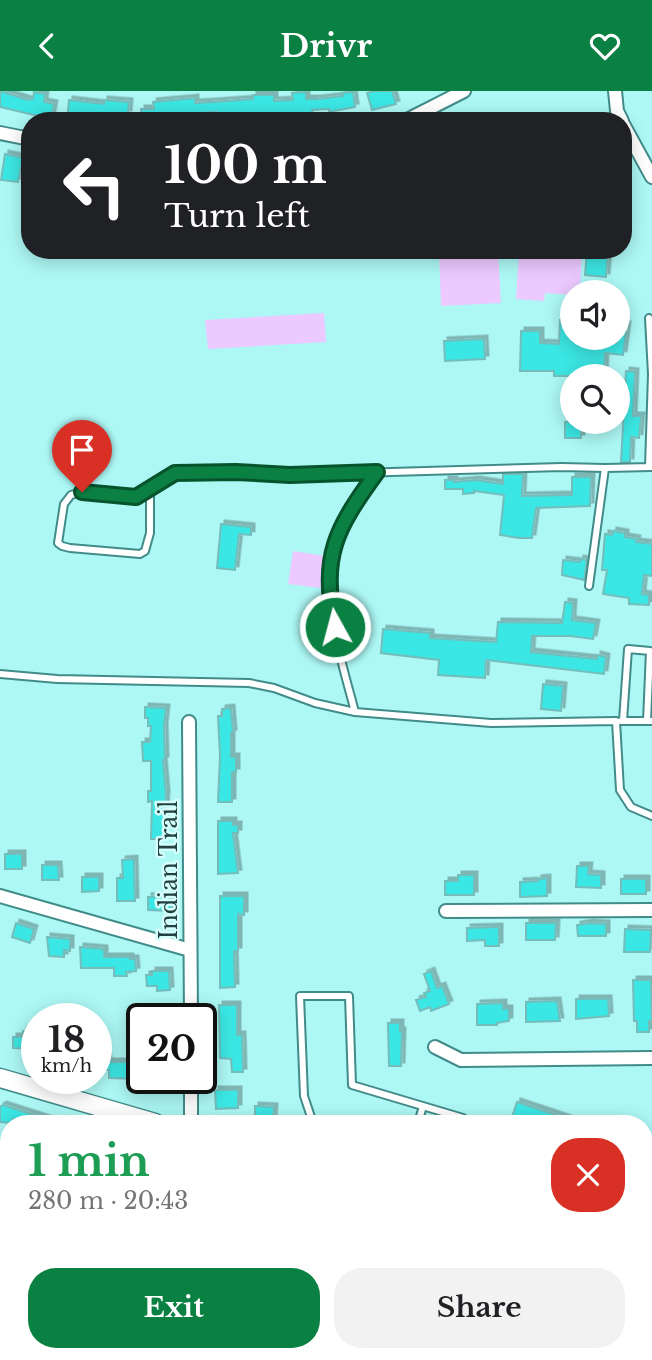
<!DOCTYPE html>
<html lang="en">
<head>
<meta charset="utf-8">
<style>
  :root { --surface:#fff; --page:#f2f2f2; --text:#202124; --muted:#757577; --accent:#0b8043 }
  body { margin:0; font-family:"Libre Baskerville",serif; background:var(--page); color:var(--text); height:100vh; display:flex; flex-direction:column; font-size:26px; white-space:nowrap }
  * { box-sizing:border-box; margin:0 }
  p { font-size:23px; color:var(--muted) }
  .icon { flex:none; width:38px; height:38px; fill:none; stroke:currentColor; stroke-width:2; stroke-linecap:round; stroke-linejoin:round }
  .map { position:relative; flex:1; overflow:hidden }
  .sheet { position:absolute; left:0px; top:1024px; width:653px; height:247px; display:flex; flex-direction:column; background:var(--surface); border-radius:28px 28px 0 0; box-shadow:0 4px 18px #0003 }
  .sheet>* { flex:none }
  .banner { position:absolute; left:21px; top:21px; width:611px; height:147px; border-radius:28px; box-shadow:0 4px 18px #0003; background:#202124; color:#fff; overflow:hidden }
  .fabs { position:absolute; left:560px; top:189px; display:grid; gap:14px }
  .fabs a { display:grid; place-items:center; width:70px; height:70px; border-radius:50%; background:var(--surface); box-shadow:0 4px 18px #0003; font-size:35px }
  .speed { position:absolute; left:21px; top:912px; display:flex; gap:14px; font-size:35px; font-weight:700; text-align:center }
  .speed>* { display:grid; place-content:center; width:91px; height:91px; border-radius:50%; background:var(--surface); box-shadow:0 4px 18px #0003; line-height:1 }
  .speed small { font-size:18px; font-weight:400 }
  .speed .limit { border:4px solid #111; border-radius:10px; background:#fff; color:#111 }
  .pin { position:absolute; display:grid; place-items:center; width:60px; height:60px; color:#fff; margin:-72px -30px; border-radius:50% 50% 50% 0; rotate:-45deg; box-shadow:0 0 7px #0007 }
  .pin .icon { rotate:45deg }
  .me { position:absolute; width:77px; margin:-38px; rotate:353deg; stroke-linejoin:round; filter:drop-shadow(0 0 5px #0008) }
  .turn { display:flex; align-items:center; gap:24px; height:147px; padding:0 28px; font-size:32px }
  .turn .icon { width:91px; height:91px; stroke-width:2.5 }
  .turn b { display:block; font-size:49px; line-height:60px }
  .round { display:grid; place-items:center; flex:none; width:74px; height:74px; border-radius:28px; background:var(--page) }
  .head { display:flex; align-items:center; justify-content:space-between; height:119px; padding:0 28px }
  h1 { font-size:42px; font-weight:700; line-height:52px; color:#1e9e55 }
  .cta { display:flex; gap:14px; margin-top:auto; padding:14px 28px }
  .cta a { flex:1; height:80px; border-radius:28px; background:var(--accent); color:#fff; font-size:28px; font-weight:700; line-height:80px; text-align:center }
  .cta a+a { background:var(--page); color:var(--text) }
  header { display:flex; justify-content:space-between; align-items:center; height:91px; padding:0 28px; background:var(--accent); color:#fff; font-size:32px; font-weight:700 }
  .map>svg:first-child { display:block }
</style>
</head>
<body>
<header><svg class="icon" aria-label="back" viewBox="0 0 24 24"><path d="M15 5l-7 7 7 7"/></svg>Drivr<svg class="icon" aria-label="heart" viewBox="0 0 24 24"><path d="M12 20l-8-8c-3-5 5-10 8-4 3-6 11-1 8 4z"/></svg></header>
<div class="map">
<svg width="652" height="1269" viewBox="0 0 652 1269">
  <defs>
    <filter id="shadow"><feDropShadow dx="3.5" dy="-3.5" stdDeviation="0" flood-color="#0004"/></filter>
  </defs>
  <rect width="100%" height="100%" fill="#adf8f5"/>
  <!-- green -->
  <path fill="#ecc9ff" d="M498,159l3,53 -60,3 -2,-55z
    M546,159h36l-2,42h-8v3l-27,-2 -1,8 -28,-2 3,-46 26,1z
    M324,222l2,29 -118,7 -3,-29z
    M293,460l32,5 -4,32 -33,-4z"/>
  <!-- building -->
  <path fill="#3ae7e4" stroke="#74bdbb" stroke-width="2" filter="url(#shadow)" d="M0,0l28,9 5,-1 1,-7 11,2 -1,8 10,2 -3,15 -51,-12z
    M375,0h17l4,13 -24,6 -5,-17z
    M306,1v7h12l25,-3 -1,-3 11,-1 2,15 -26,5v-3l-17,1 1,3 -37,2 -58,2 -1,-5 -16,1v4l-59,4 -1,-12h13l-1,-7 42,-4v5l18,-1 40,-3v-4h21v6l17,-1h2l-1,-7z
    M69,9l35,4v-4l25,2 -1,12h-10v7l-31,-2v2h-20z
    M5,63l18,4 -5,24 -17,-2z
    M587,159h21l-2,27 -21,-2z
    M560,229l12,1v19l44,3 2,-19 9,1 -4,30 -18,-2 -1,23h-50v-5h-34l1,-40h19v12l19,1z
    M484,248l1,20 -40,2 -1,-20z
    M626,280l9,1 -2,44h8l-2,22 -8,-1 -1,25h-9z
    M565,331h16v16h-16z
    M503,383h20l-1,22 50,-1v-18h19l-1,29 -54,2 -4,30h-13l-19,-3 4,-40 -30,-4v2l-11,1v-5h-18v-9h9v2l22,-2 27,4z
    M221,433l30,3v8l-12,-1 -4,36 -18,-2z
    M613,440l12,2v4l12,2 -1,3 16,2v32l-8,-1 -2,19 7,1v10l-20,-1v-6l-26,-4 4,-24h-5l3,-36 7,1z
    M580,468l7,1 -3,20 -22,-5 1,-15 17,2z
    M565,511l8,1 -1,17 24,3 -3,16 -23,-3h-38l-1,16 66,7v-4l9,2 -2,17 -118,-14 -1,18 -47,-3 1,-15 -58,-7 2,-24 47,4v5l66,4 2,-20 64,1z
    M543,593l20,2 -2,25 -20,-2z
    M145,616l21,1 -2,18 1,34h-2l3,34 -3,45h-12l1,-38 -4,1v-11h3v-30h-8l-1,-19h8l1,-16h-3v-8h-3z
    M231,617l2,25h-2v24h5v15h-4v30h-14l2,-45 -2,-41h4v-7z
    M218,730h15v4h5v8h-5l5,40 -20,1z
    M5,763h17v15h-17z
    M134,768l1,42h-18v-23h6l-1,-18z
    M42,774h16l1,15h-17z
    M577,775h12l-1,8 13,1v13l-25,-1z
    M458,784h16v20h-29v-14h13z
    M82,786h17v14l-17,1z
    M547,787v18l-27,1v-15l18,-1v-2z
    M621,788h25v15h-25z
    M170,805l1,15 -23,-1v-13z
    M220,805h24v19l-6,-1v37h-4l1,36 -15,1z
    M16,832l18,6 -4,14 -18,-6z
    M526,832h30l-1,17h-29z
    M589,832l17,1v12h-28l-1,-11z
    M499,836v19h-14v-6l-18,1v-13z
    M625,838l26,1 -1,22h-26z
    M47,846l23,2v12l-6,-1v7l-15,-1z
    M80,856l24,2v8h26v2h5l1,12 -10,1 1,4h-13v-8h-33z
    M152,880h17l1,19 -13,1v-5h-10l-1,-11h6z
    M431,880l6,17 5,-2 7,18 -18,7 -1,-4 -10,4 -4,-11 10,-3 -2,-4 6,-2 -6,-17z
    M633,889h18l1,41h-3v11h-12v-11h-3z
    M576,908h32l1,17 -33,3z
    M557,910l3,20 -34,1v-20z
    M503,912v6h6v12l-12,2v2h-20v-21z
    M219,914h18v30h5l1,37h-11l-1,-13 -11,-1z
    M388,932h12v8h2l-1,35h-12z
    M37,939v19l-24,-1v-11h10v-6z
    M96,965h11l1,6h29v17l-28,-1v-8h-13z
    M215,999h23v18l-22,1z
    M517,1011l60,20 -1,1h-37l-8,-2 -1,2h-20z
    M3,1014l50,16v2h-25l-15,-4 -1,4 -12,-1v-15z
    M255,1015l19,1 -1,14 -18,-1z"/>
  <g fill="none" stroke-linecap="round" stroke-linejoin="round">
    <defs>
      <path id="lane" d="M649,227l3,56 -3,93
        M150,398v44l-5,18 -5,3 -70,-6 -8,-2 -4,-3 6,-39 7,-9 11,-3 54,5 39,-24 61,-1 54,3 271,-8 44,1
        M589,495l16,-118 47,-1
        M0,583l57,5 192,4 25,5 41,15 40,9 136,11 125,-2 4,69 11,17 21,9
        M355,621c-14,-54 -40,-128 -17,-181 9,-21 25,-40 39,-59
        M621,630h31
        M623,630l5,-72 22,2 -3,70
        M313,1032l-9,-27 -4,-100h49l3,89 111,33 5,5
        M418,1032l5,-17
        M392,1262l8,7
        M270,1269l5,-7
        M506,1269l1,-7"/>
      <path id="street" d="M615,0l2,20 5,10
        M405,30l59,-30
        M623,33l29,53
        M0,42l30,6
        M189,631l2,297
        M0,805l190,54
        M446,820l206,-1
        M435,956l26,13 191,-2
        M191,987v45
        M312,1269l6,-7"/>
      <path id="secondary" d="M0,987l155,45
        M644,1172l8,3"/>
    </defs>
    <!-- lane casing -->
    <use href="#lane" stroke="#418b89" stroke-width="10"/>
    <!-- street casing -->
    <use href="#street" stroke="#418b89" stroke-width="16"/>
    <!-- secondary casing -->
    <use href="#secondary" stroke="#418b89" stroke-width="21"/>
    <!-- lane -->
    <use href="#lane" stroke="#fff" stroke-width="6"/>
    <!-- street -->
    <use href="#street" stroke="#fff" stroke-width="12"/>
    <!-- secondary -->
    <use href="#secondary" stroke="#fff" stroke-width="18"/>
  </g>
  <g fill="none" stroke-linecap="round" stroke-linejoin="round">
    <defs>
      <path id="route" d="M82,401l54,5 39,-24 61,-1 54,3 87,-3c-42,58 -56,83 -42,155"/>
    </defs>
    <!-- route casing -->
    <use href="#route" stroke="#07532c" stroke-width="18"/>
    <!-- route -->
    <use href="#route" stroke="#0b8043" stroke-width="12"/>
  </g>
  <g text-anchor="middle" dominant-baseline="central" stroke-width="5" stroke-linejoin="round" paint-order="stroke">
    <!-- street labels -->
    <g font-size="23" fill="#224140" stroke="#d4fffd">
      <text transform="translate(169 779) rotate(-90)">Indian Trail</text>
    </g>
  </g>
</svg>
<div class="fabs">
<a><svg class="icon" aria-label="sound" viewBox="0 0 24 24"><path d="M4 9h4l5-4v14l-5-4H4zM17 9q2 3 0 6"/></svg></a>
<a><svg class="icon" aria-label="search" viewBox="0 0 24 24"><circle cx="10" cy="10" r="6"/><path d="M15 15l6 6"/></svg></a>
</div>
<div class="speed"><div>18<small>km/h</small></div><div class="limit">20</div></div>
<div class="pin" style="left:82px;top:401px;background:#d93025"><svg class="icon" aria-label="arrive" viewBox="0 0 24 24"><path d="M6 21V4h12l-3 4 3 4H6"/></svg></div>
<svg class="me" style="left:335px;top:536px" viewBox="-20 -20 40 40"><circle r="17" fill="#0b8043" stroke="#fff" stroke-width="3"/><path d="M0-11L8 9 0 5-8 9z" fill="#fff"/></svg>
<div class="banner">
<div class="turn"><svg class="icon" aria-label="left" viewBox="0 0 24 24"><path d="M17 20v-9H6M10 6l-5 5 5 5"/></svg><div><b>100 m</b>Turn left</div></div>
</div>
<section class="sheet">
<div class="head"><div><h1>1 min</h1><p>280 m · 20:43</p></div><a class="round" style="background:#d93025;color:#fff"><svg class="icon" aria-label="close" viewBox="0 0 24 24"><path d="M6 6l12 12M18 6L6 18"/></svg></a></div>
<div class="cta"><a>Exit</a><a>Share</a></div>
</section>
</div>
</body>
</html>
